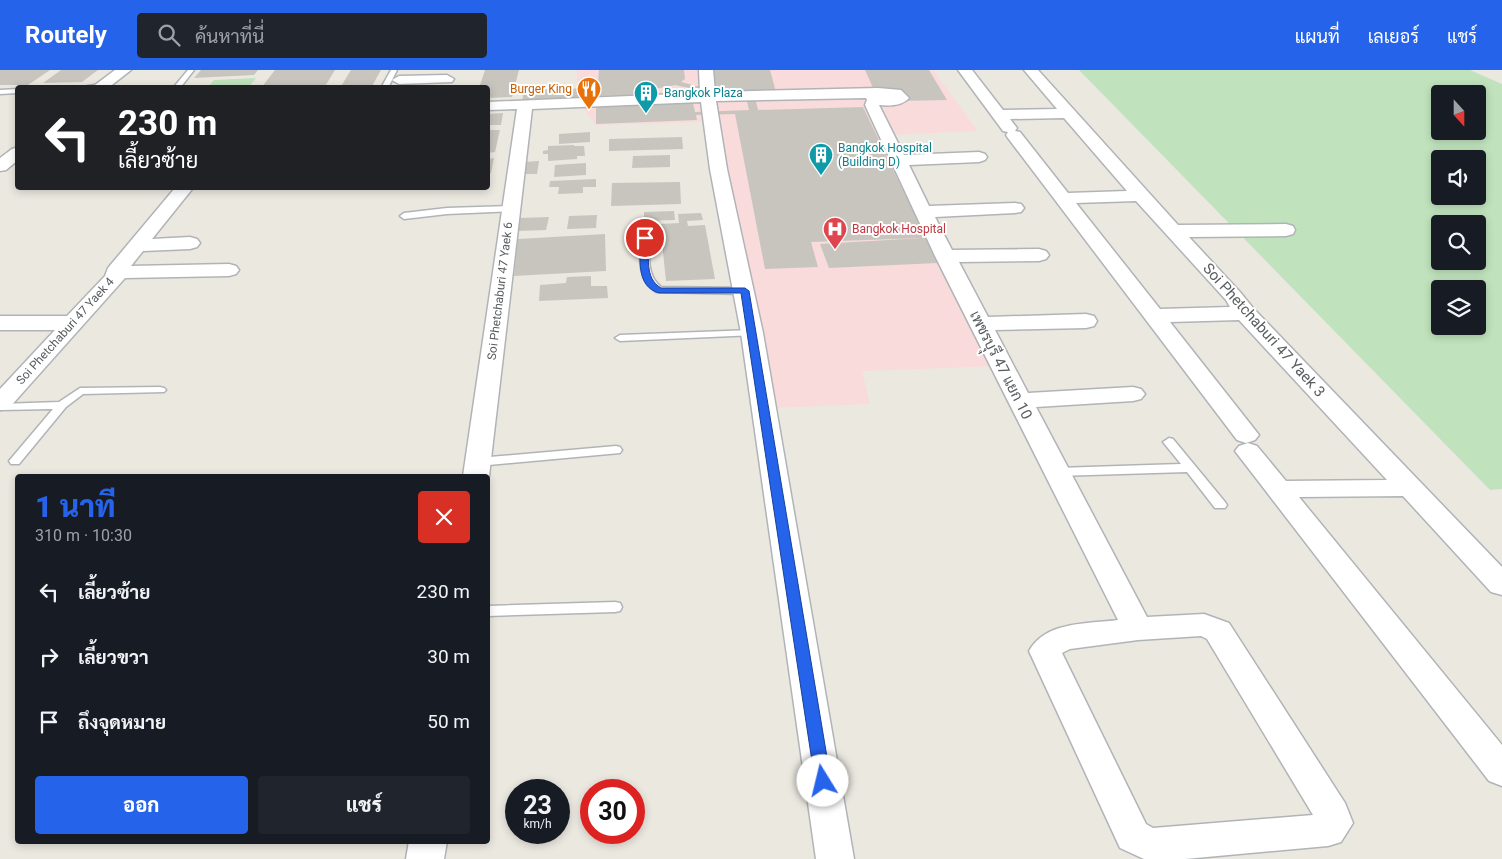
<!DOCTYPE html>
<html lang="th">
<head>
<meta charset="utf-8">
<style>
  :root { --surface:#171b24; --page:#20242c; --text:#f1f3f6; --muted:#9ea1a6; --accent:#2563eb }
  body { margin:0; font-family:Roboto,Sarabun,sans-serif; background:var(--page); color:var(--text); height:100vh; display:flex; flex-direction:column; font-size:19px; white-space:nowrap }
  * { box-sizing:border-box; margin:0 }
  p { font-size:16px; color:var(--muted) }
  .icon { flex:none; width:28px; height:28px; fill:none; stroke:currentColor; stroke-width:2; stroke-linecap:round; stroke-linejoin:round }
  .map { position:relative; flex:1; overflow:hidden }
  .drawer { position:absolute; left:15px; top:404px; width:475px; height:370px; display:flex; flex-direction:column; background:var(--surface); border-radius:5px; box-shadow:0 2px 8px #0003 }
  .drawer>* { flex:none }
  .top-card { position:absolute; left:15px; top:15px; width:475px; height:105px; border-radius:5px; box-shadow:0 2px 8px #0003; background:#202124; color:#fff; overflow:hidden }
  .needle { width:32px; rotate:159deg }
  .tools { position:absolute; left:1431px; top:15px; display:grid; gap:10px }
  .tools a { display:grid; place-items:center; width:55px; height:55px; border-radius:5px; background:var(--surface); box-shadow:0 2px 8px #0003; font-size:25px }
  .speed { position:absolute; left:505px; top:709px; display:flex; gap:10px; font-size:25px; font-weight:700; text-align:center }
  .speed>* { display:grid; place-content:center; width:65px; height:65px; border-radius:50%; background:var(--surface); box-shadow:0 2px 8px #0003; line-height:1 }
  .speed small { font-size:12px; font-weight:400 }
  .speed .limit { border:8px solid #d22; background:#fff; color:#111 }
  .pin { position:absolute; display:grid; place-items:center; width:42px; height:42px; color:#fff; margin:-21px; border:2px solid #fff; border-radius:50%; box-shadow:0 1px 5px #0007 }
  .me { position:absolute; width:55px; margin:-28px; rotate:351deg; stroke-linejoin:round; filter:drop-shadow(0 0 4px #0008) }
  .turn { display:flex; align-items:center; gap:18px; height:105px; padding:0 20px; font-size:22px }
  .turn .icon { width:65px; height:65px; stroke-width:2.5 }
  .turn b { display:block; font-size:35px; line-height:42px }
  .round { display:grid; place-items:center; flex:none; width:52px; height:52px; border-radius:5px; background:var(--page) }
  .head { display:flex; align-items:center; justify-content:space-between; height:85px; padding:0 20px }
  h1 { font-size:30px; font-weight:800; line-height:38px; color:var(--accent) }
  .button { display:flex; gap:10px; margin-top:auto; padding:10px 20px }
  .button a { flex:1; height:58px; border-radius:5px; background:var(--accent); color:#fff; font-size:20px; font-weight:800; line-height:58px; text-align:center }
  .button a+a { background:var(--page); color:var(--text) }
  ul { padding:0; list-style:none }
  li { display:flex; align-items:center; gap:15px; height:65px; padding:0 20px }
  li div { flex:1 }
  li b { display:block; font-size:19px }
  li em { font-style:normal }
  header { display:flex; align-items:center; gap:30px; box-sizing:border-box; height:70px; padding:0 25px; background:var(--accent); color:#fff }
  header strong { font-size:24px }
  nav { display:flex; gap:28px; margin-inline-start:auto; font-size:18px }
  .search { width:350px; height:45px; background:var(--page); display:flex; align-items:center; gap:12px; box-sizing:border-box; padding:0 18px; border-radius:5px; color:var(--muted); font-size:19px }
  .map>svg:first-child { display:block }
</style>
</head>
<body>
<header>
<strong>Routely</strong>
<div class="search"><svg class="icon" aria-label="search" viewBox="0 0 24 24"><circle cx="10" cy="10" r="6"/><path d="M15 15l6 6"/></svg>ค้นหาที่นี่</div>
<nav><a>แผนที่</a><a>เลเยอร์</a><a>แชร์</a></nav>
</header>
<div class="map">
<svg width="1502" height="789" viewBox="0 0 1502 789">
  <rect width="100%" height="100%" fill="#ebe8e0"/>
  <!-- medical -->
  <path fill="#f9dbdb" d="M577,0h356l45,61 -91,4 113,231 -138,5 8,33 -119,5 -43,-287 -112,3 -19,-25z"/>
  <!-- green -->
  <path fill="#c0e3bd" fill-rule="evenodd" d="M1079,0h391l32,14v405l-12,1zM1440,24h38v37h-38zM1440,89h38v37h-38zM1440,154h38v37h-38zM1440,219h38v37h-38z
    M256,8l-7,9h-41l6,-7z"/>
  <!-- building -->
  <path fill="#c8c5bf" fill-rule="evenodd" d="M0,0h50l-22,15h-28z
    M61,0h37l-16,12 -39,1z
    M201,0h57l-4,5 -60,3z
    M275,0h60l-11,18h-63z
    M351,0h30l-10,18h-31z
    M485,0h34l-7,27 -24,1v-10h-9z
    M599,0h85l1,9 -4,3 15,4h16l-2,-16h60l6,22 -22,1 4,17 105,-3 75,156 -109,5 -9,-24 102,-6 -111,4 7,25 -53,2 -30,-155 -39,1 1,5 -101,4v-18l38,-1 -2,-10 -35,1zM675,15l19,4h19v5l32,-1 4,17 -54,2 -2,-9 -51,2 -1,-11h8l1,-4z
    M865,0h64l18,30 -46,1 6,-5 -1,-3 -16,-4 -16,1z
    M595,18l-1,11 -72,3 2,-12z
    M503,43l-2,12h-13v-11z
    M488,60h12l-5,22 -7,1z
    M590,62v10l-31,2v-10z
    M682,67l1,12 -74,2v-12z
    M574,75v1h10l1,10h-8v3l-29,2v-7h-5v-3l5,-1v-4z
    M670,85v12l-38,1 1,-12z
    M494,88l-3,15h-3v-14z
    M539,91l-2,13h-15l2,-12z
    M586,93v12l-32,2 1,-12z
    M596,109v8h-13v6l-25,1 1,-7h-10l1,-6z
    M680,112l1,22 -70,2 1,-23z
    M674,141l1,9 -31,1v-9z
    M701,143l2,7 -16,1 1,5 17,-1 10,54 -49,2 -6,-57 19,-1 -1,-9z
    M597,145l-1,13 -29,1 2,-13z
    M549,147l-3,13 -29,1 3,-13z
    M605,164l1,37 -92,5 4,-37z
    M591,206v10h16l1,12 -69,3 1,-16 26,-2 1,-6z"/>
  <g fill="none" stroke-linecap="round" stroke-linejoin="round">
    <defs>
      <path id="service" d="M188,0h6l-14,18h-7z
        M391,0h6l-9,18h-7z
        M100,14l2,1v2l-26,1z
        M18,19v4l-18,1v-4z
        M511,136l4,3 -1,2 -67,3 -43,5 -4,-3 4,-3 43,-5z
        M645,165l5,3c-1,17 -4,37 11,49l84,1 5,3 -5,3 -89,-2c-19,-14 -16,-33 -16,-54z
        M752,260l5,3 -1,2 -136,6 -5,-3 5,-3z
        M160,317l4,1 2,2 -2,2 -81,2 -17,13 -47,57h-8l-2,-3 44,-52 -53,1v-6l59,-2 21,-14z
        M1169,368l4,1 52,63 2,3 -2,3h-10l-28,-36 -130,4 -6,-4 6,-4 124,-4 -18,-22z
        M616,376l4,1 2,3 -2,3 -142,13 -6,-4 6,-4z
        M615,532l5,1 2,4 -2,4 -5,1 -127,4v-10z"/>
      <path id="minor" d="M115,0h16l-23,18h-17z
        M699,0h14l2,22 163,-4 23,2 8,8c-7,8 -20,8 -30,7l25,50 75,-3 6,2 2,3 -2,3 -6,2 -70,3 20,41 86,-3 6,1 3,4 -3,4 -6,1 -80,4 17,33 87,-1 7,2 3,4 -3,4 -7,2 -80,1 29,55 98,-3 8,2 3,5 -3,5 -8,2 -91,2 33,63 105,-6 8,2 4,5 -4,5 -8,2 -97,6 111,210 57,-3 25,9 116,180 8,20 -12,19 -13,4 -143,13h-41l-24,-11 -91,-197c17,-30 58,-27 89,-31l-183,-364 -70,-151 2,-5 -1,-2 -150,3 11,68 36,164 91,526h-38l-75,-526 -31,-164 -9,-67 -169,7 -43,367 -1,3v-3h-25l54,-367 -29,1v-8l212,-9zM1201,566l6,3 106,176 -160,13 -7,-4 -84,-171 8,-4 68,-9z
        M958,0h14l31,40 54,-1 -33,-39h14l140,155 108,-1 7,2 2,4 -2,4 -7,2 -97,1 51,55 13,16 249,259v28l-11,-3 -88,-96 -104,1 203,248v41l-13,-5 -254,-330 4,-5 9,-3 9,3 29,35 101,-1 -148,-160 -69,2 89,113 -4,5 -9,3 -9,-3 -229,-302 -2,-3 2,-3 -5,-1zM1064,48l63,73 -59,2 -48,-61 -5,-1 2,-3 -7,-9zM1136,131l90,99 4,7 -70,2 -84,-106z
        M447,5l7,4 -2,3 -53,2 -7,-4 7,-4z
        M18,77v13l-12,10 -6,1v-13l12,-9z
        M175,118h18l-41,51 38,-2 7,2 3,4 -3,4 -7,2 -47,2 -12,15 98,-2 7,2 3,4 -3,4 -7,2 -104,2 -116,130 -9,2v-21l55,-59h-55v-14h67l38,-40 3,-8z
        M409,771h38l-3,18h-38z"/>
    </defs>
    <!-- service casing -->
    <use href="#service" stroke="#b1b4b7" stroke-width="3"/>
    <!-- minor casing -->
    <use href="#minor" stroke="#b1b4b7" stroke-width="3"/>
    <!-- service -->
    <use href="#service" fill="#fff" fill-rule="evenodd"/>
    <!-- minor -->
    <use href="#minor" fill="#fff" fill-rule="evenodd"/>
  </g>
  <!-- route -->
  <path fill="#2563eb" stroke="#184099" d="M645,165l4,3c0,17 -5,40 12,50h84l4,3 82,490 -3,5 -5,2 -6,-2 -2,-5 -74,-488h-82c-24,-7 -18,-35 -19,-55z"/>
  <!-- icons -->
  <defs>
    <symbol id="restaurant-pin" viewBox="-11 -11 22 30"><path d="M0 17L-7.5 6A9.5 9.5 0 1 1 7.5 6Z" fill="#e8710a" stroke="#fff"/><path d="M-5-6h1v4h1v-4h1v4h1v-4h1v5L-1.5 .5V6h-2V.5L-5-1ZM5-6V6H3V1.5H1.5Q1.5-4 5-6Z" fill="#fff"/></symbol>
    <symbol id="building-pin" viewBox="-11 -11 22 30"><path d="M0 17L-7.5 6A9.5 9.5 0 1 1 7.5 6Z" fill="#0f9aa8" stroke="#fff"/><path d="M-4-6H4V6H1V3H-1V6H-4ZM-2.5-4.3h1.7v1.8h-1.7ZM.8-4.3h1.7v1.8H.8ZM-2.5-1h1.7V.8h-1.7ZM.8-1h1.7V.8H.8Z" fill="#fff"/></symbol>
    <symbol id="hospital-pin" viewBox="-11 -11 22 30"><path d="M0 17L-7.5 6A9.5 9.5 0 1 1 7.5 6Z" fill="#e0444e" stroke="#fff"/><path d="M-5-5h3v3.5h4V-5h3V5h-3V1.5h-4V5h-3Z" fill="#fff"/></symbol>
  </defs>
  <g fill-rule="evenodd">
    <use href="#restaurant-pin" x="575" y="5" width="28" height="38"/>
    <use href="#building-pin" x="632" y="9" width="28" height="38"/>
    <use href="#building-pin" x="807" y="71" width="28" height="38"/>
    <use href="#hospital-pin" x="821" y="145" width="28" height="38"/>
  </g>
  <g text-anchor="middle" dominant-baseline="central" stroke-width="4" stroke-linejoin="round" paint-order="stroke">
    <!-- far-food labels -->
    <g font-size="12" fill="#c56008" stroke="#fff" text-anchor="end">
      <text x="572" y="19">Burger King</text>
    </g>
    <!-- far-culture labels -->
    <g font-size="12" fill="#0d838f" stroke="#fff" text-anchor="start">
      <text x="664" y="23">Bangkok Plaza</text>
      <text x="838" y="78">Bangkok Hospital<tspan x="838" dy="14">(Building D)</tspan></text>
    </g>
    <!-- far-health labels -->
    <g font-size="12" fill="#be3a42" stroke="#fff" text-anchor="start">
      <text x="852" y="159">Bangkok Hospital</text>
    </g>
    <!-- far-street labels -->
    <g font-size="12" fill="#595d60" stroke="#fff">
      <text transform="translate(500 221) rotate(-83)">Soi Phetchaburi 47 Yaek 6</text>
      <text transform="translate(65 261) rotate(-48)">Soi Phetchaburi 47 Yaek 4</text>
    </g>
    <!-- street labels -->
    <g font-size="15" fill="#595d60" stroke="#fff">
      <text transform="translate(1264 260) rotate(48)">Soi Phetchaburi 47 Yaek 3</text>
      <text transform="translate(1001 295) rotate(63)">เพชรบุุรี 47 แยก 10</text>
    </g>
  </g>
</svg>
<div class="tools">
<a><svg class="needle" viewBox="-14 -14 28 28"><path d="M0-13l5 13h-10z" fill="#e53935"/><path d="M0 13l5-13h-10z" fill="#9ea1a6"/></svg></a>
<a><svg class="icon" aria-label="sound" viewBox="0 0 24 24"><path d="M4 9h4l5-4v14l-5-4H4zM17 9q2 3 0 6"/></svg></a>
<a><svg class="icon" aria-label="search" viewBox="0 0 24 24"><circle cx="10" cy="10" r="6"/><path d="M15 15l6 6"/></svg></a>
<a><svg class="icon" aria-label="layers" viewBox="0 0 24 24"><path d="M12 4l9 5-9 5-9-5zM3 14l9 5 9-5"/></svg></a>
</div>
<div class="speed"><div>23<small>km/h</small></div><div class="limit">30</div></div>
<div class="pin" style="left:645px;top:168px;background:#d93025"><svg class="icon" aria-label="arrive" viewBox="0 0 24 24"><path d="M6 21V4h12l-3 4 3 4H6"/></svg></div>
<svg class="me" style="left:823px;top:711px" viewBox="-20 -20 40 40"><circle r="19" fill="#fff"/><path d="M0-13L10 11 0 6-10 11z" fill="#2563eb"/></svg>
<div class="top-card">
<div class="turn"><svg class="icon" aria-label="left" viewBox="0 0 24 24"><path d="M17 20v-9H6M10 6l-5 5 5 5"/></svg><div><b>230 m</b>เลี้ยวซ้าย</div></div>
</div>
<section class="drawer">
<div class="head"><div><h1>1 นาที</h1><p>310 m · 10:30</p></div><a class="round" style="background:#d93025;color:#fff"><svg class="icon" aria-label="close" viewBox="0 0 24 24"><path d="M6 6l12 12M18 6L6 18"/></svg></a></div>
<ul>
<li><svg class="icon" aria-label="left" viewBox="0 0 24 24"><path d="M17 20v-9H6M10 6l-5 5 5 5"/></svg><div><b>เลี้ยวซ้าย</b></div><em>230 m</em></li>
<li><svg class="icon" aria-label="right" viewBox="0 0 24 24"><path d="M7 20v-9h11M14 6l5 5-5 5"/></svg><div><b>เลี้ยวขวา</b></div><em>30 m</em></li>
<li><svg class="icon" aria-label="arrive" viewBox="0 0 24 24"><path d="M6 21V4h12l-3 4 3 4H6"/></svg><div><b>ถึงจุดหมาย</b></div><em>50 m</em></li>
</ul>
<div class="button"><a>ออก</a><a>แชร์</a></div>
</section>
</div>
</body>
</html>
